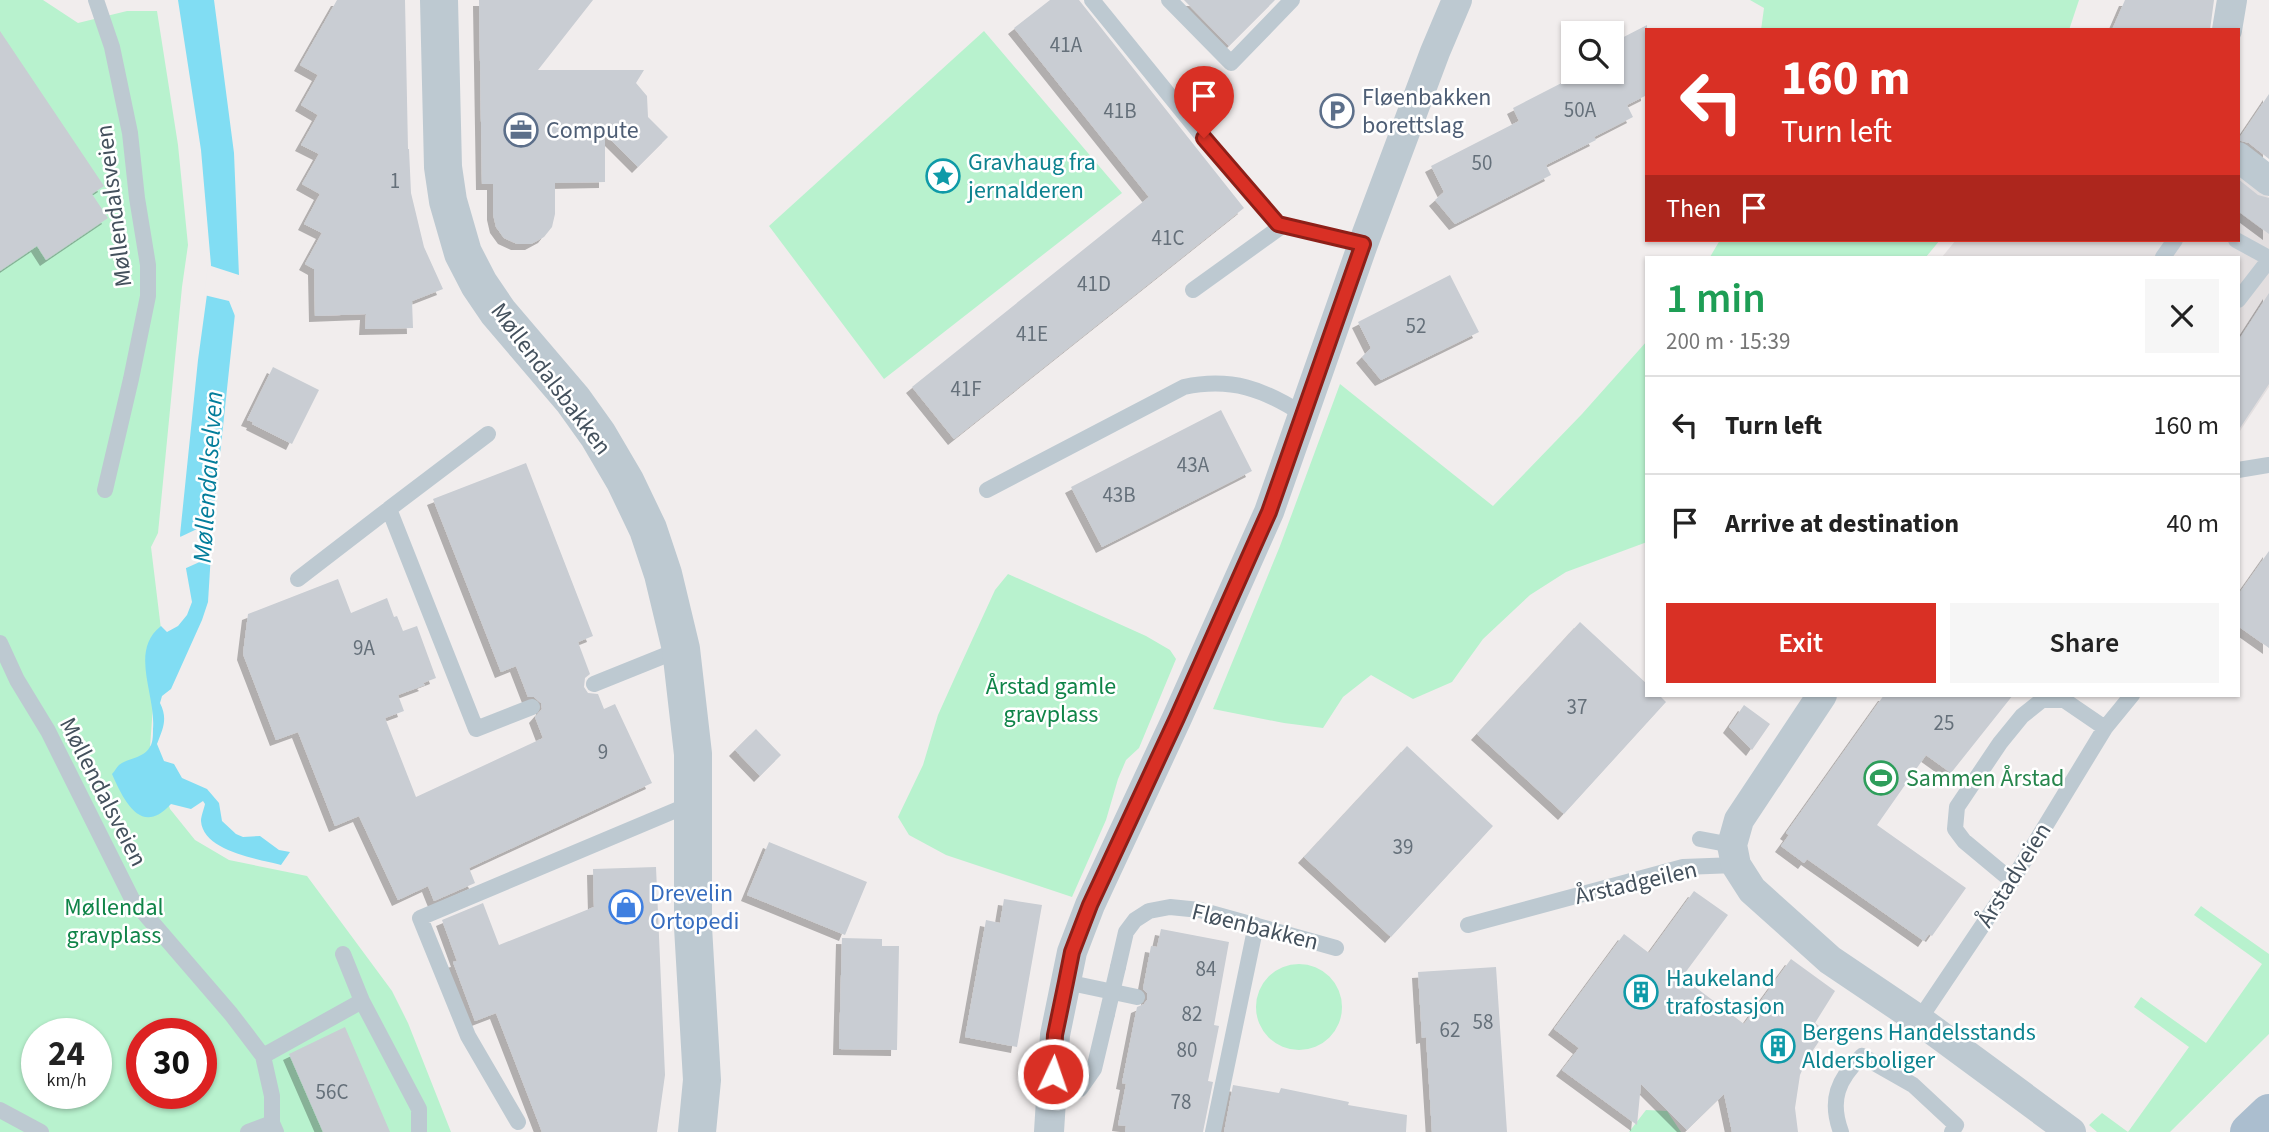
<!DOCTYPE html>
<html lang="en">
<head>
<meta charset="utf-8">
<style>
  :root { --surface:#fff; --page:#f6f6f6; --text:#222; --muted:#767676; --line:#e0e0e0; --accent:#d93025 }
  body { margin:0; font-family:"Source Sans 3",sans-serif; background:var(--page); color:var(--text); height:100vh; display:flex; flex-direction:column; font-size:26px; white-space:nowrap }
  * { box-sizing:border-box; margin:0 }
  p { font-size:23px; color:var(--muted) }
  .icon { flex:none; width:38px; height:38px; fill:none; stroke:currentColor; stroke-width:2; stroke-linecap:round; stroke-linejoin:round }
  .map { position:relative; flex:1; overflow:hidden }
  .panel { position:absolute; left:1645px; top:256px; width:595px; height:441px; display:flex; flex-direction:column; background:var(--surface); border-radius:0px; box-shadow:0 2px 5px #0004 }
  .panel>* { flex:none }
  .hud { position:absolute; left:1645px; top:28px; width:595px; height:214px; border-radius:0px; box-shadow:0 2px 5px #0004; background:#d93025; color:#fff; overflow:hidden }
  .fabs { position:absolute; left:1561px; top:21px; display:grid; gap:14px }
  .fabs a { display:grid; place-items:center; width:63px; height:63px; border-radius:0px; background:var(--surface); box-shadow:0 2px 5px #0004; font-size:35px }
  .speed { position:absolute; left:21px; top:1018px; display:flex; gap:14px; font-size:35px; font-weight:700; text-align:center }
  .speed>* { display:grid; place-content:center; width:91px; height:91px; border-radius:50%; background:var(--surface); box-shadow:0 2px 5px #0004; line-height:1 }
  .speed small { font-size:18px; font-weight:400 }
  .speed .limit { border:10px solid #d22; background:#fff; color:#111 }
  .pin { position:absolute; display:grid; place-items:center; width:60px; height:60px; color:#fff; margin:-72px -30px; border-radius:50% 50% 50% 0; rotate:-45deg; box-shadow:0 0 7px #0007 }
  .pin .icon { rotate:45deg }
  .me { position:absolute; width:77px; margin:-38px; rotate:3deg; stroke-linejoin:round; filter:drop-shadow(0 0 5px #0008) }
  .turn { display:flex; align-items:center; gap:24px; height:147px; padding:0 21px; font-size:32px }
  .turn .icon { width:91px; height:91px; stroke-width:2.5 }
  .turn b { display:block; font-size:49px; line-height:60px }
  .then { display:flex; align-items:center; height:66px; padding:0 21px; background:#0003; gap:14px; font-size:26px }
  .round { display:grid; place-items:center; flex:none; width:74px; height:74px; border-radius:0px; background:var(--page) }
  .overview { display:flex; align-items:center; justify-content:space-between; height:119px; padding:0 21px }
  h1 { font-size:42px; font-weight:600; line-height:52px; color:#1e9e55 }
  .primary-button { display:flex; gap:14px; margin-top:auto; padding:14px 21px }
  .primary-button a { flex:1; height:80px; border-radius:0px; background:var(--accent); color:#fff; font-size:28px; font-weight:600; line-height:80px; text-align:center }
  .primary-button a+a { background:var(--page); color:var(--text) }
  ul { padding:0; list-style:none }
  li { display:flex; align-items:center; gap:21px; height:98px; padding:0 21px; border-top:2px solid var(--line) }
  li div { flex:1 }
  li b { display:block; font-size:26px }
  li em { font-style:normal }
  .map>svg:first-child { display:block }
</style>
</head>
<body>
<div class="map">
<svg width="2269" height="1132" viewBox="0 0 2269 1132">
  <defs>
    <filter id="shadow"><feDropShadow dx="-6" dy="6" stdDeviation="0" flood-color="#0004"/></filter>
  </defs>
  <rect width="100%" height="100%" fill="#f1eded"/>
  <!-- education -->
  <path fill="#e2dedf" d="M2238,175l31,22v190l-31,47v-177h-296l14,-17h282z"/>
  <!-- green -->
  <path fill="#b8f2ce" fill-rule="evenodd" d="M0,0h43l35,23 49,-12h30l21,134 10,100 -6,42 -24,246 -7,14 14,115 -12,43 -3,43 20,61 25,31 34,20 78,16 85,115 16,32 43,109h-451zM37,1034h59v60h-59zM142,1034h59v60h-59z
    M1750,0h329l-10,30h-308l3,-22z
    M984,31l138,162 -238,186 -115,-153z
    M1720,240h220l-14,17h-216z
    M1647,341v201l-81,30 -36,23 -47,44 -31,43 -39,17 -42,-24 -28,22 -20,31 -39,-5 -71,-14 67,-163 60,-162 153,122 89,-92z
    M1008,574l138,62 24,14 6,9 -37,89 -13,12 -8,19 -12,41 -34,77 -126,-42 -37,-20 -11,-18 25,-52 15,-50 18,-40 39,-85z
    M2201,906l68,48v80l-99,98h-73l-8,-7 13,-12 26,19 61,-85 -55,-40 7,-10 65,46 56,-79 -68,-49z
    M1256 1007a43 43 0 1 1 86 0a43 43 0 1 1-86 0Z
    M1646,1110l21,1 14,21h-52z"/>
  <!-- water -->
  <path fill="#81ddf3" d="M178,0h36l20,153 5,123 -26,245 -5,81 -6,18 -31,69 -9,7 -2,7c8,16 3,25 -3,41l7,17 10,3 8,14 25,11 12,14 3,18 14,13 7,3 17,-1 19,14 11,2 -9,13c-23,-6 -78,-14 -80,-44 0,-5 3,-12 4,-17l-2,-3 -12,8 -20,-5c-30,33 -47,-3 -59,-30 3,-3 4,-6 7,-9 11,-8 25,-6 32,-20 2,-4 2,-11 2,-16 3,-35 -24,-78 8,-103l6,6 11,-6 9,-11 5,-13 -12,-67 18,-175 13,-95 -10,-115z"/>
  <!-- pier -->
  <path fill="#f1eded" d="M208,265l34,11 -4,42 -3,-2 -6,-15 -25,-6z
    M216,520l-3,36 -29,13 -6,-31z"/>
  <!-- building -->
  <path fill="#c9cdd3" filter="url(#shadow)" d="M337,0h68l3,149h1l2,44 13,54 19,42 -31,12 1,27 -48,1 1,-15 -51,2 -1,-47 -9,-5 17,-31 -18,-9 16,-30 -18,-10 17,-30 -18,-9 17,-30 -17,-10 17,-30 -18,-10z
    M479,0h114l-55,70h106l-8,13 11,13 1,21 20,20 -30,30 -33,-33v48l-50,1v31l-3,13 -8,10 -13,7h-14l-13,-6 -8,-11 -3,-13v-30h-11z
    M1050,0h29l165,208 -290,231 -42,-52 237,-190 -135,-169z
    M1184,0h91l-46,46z
    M2125,0h89l-4,30h-98z
    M1647,25v70l-20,10 6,12 -39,20 2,3 -50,25 5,10 -96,49 -20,-24 9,-8 -13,-26 88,-45 -6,-13 70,-36h29v-29z
    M0,31l104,155 -12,8 16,24 -62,42 -9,-14 -37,25z
    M2269,94v65l-20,-16 -11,-3z
    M2238,179l20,16 11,3v36l-31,-23z
    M1450,275l29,57 -98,48 -19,-23 9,-9 -13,-26z
    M2269,293v91l-31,47v-90z
    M273,367l46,23 -27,54 -40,-20 1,-2 -6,-2z
    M1221,410l31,61 -150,76 -31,-60z
    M526,463l67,173 -15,6 12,32 -5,4 -1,9 4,6 10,1 6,15 11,-5 37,79 -183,85 6,15 -41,18 -6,-15 -30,14 -39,-84 -24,10 -37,-94 -22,8 -33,-86 5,-40 90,-35 13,34 36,-15 7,19 3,-1 6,15 14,-5 19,52 -13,5 2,2 -27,10 6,16 -19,7 31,79 127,-59 -8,-21 7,-8 -1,-6 -7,-6h-6l-12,-31 -15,6 -68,-173z
    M2269,551v97l-31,-22v-31z
    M1580,622l67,62v11h12l7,7 -102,112 -87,-80z
    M1884,695h129l-62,78 -25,-18 -49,70 89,63 -34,48 -3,-2 -5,7 -117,-82 -3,4 -23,-17 8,-11 -3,-2z
    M1744,705l26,19 -18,26 -23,-23z
    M756,729l25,26 -21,21 -25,-26z
    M1407,746l86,80 -102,111 -87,-80z
    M769,842l98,40 -22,53 -98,-40z
    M656,867l9,208 -8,57h-115l-46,-119 -21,8 -22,-59 4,-1 -15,-41 41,-17 16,42 95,-38 -1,-38z
    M1694,891l34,24 -46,62 62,47 47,-65 44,32 -20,32 11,8 -19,28 -7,16 -5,33 3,24h-66l-8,-38 -37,36 -46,-46 -4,41 -75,-55 17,-22 -25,-19 70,-95 25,19z
    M1004,899l38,6 -25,142 -52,-10 21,-117 14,3z
    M1161,929l68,13 -15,83 5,1 -11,55 5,1 -10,50h-78l1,-6 -8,-1 8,-41 -4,-1 15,-76 7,-3 3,-4v-7l-4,-4 8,-43 6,1z
    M842,938l40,1v7h17l-2,104 -58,-1z
    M1496,967l11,165h-75l-6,-95 -4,1 -4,-66z
    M345,1027l45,105h-67l-34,-78z
    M1233,1085l46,8 2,-5 68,14 -1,3 59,10 -1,17h-182z"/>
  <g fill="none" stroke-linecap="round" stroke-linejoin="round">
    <!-- service -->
    <path stroke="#bdc9d1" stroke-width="16" d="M96,0l16,47 18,86 7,65 11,67v31l-17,83 -26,111
      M1092,0l112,138 74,86 85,20
      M1169,0l62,63 61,-63
      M2236,240l33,18
      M2163,257l12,-17
      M1193,290l89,-64
      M2238,300l31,-40
      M2238,470l31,-5
      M987,490l197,-103c47,-10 80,2 120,28
      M389,509l99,-75
      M298,579l91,-70 87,220 56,-22
      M0,643l17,37 31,51 84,168 99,115 32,42 9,40v27l4,9
      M594,684l87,-35
      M1700,839l32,6
      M2012,881l-48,-40 -9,-12 2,-22 43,-64 22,-27 20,-16h22l41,28
      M1468,925l215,-58 53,-2
      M343,954l19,47 57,108v23
      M1118,967l8,-35 9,-12 14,-9 21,-4 30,3 136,38
      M1066,982l71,15
      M1919,1020l88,-131 98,-161 27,-33
      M263,1056l99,-55
      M1052,1093l28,-4 14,-20 13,-55
      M0,1110l41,22
      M518,1122l-50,-86 -48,-118 273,-115
      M248,1132l24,-9
      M1213,1132l43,-207
      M1841,1132c-12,-32 -3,-53 21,-76l51,29 43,40 -4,7"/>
    <!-- minor -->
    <path stroke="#bdc9d1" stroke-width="30" d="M2227,30l5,-30
      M2238,157l31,24
      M1822,695l-83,125 -7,25 4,20 16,25 78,70 89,60 152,112
      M1049,1132l6,-97 17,-83 18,-47 87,-187 92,-206 94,-268 72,-192 22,-52"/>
    <!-- tertiary -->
    <path stroke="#bdc9d1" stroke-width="38" d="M439,0l4,167 5,34 15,52 16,31 19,28 75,88 25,35 27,46 23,48 15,45 18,75 12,105v173l9,153 -5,52"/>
    <!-- primary -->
    <path stroke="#abbecf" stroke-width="38" d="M2249,1132l20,-19"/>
    <!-- service-bridge -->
    <path stroke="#bdc9d1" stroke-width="16" d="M1107,1014l11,-47"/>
  </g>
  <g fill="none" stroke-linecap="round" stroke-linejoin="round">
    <defs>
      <path id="route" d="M1053,1074l2,-39 11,-53 6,-30 18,-47 87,-187 92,-206 94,-268 -85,-20 -74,-86"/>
    </defs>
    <!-- route casing -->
    <use href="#route" stroke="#8d1f18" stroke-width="18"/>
    <!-- route -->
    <use href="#route" stroke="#d93025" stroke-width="12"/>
  </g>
  <!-- icons -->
  <defs>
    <symbol id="parking-ring" viewBox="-11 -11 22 22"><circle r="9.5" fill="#fff" stroke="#5c6f8a" stroke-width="1.5"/><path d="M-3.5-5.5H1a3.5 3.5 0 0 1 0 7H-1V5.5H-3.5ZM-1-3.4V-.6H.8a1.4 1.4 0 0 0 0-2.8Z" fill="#5c6f8a"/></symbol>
    <symbol id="office-ring" viewBox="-11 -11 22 22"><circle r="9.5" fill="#fff" stroke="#5c6f8a" stroke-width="1.5"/><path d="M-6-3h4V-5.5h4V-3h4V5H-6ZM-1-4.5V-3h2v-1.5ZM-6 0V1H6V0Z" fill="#5c6f8a"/></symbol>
    <symbol id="sight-ring" viewBox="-11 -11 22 22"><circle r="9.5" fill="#fff" stroke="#0f9aa8" stroke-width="1.5"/><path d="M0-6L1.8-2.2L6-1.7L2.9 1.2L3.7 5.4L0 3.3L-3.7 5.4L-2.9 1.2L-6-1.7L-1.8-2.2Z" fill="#0f9aa8"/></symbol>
    <symbol id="stadium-ring" viewBox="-11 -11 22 22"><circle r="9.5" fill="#fff" stroke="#2e9e5b" stroke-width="1.5"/><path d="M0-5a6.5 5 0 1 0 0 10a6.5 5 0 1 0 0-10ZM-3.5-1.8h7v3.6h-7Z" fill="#2e9e5b"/></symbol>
    <symbol id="shop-ring" viewBox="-11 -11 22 22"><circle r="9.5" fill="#fff" stroke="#3f7fe0" stroke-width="1.5"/><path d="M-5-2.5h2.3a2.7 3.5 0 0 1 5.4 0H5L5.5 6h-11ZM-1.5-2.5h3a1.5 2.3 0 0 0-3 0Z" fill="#3f7fe0"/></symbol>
    <symbol id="building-ring" viewBox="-11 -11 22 22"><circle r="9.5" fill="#fff" stroke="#0f9aa8" stroke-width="1.5"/><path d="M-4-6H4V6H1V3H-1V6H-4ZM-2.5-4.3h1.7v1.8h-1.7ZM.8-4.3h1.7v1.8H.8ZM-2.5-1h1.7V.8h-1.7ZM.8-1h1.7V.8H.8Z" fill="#0f9aa8"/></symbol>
  </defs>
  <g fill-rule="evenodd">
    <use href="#parking-ring" x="1318" y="92" width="38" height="38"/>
    <use href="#office-ring" x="502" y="111" width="38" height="38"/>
    <use href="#sight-ring" x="924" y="157" width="38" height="38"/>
    <use href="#stadium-ring" x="1862" y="759" width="38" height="38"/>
    <use href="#shop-ring" x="607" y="888" width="38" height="38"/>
    <use href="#building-ring" x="1622" y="973" width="38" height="38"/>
    <use href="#building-ring" x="1759" y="1027" width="38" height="38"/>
  </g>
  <g text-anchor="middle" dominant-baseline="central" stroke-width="5" stroke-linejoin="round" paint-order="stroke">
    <!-- number labels -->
    <g font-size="21" fill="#65707a">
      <text x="1066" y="45">41A</text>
      <text x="1580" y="110">50A</text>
      <text x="1120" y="111">41B</text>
      <text x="1482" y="163">50</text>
      <text x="395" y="181">1</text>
      <text x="1168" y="238">41C</text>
      <text x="1094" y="284">41D</text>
      <text x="1416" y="326">52</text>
      <text x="1032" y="334">41E</text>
      <text x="966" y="389">41F</text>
      <text x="1193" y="465">43A</text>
      <text x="1119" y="495">43B</text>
      <text x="364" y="648">9A</text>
      <text x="1577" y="707">37</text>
      <text x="1944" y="723">25</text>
      <text x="603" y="752">9</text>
      <text x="1403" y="847">39</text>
      <text x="1206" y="969">84</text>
      <text x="1192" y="1014">82</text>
      <text x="1483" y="1022">58</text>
      <text x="1450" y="1030">62</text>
      <text x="1187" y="1050">80</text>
      <text x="332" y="1092">56C</text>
      <text x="1181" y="1102">78</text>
    </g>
    <!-- service labels -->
    <g font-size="24" fill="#4e5e75" stroke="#fff" text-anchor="start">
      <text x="1362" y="97">Fløenbakken<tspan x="1362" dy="28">borettslag</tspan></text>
      <text x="546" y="130">Compute</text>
    </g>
    <!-- culture labels -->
    <g font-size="24" fill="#0d838f" stroke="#fff" text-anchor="start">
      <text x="968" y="162">Gravhaug fra<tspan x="968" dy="28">jernalderen</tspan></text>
      <text x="1666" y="978">Haukeland<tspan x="1666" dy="28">trafostasjon</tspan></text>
      <text x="1802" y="1032">Bergens Handelsstands<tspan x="1802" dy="28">Aldersboliger</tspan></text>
    </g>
    <!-- street labels -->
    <g font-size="24" fill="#44515d" stroke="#fff">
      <text transform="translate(114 206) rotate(-97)">Møllendalsveien</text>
      <text transform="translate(551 379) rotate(53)">Møllendalsbakken</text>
      <text transform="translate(103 792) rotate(63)">Møllendalsveien</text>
      <text transform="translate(2014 875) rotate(-58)">Årstadveien</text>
      <text transform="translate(1636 883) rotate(-13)">Årstadgeilen</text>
      <text transform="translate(1255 927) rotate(14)">Fløenbakken</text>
    </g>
    <!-- park labels -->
    <g font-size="24" fill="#0f8448" stroke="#fff">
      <text x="1051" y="686">Årstad gamle<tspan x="1051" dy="28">gravplass</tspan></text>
      <text x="114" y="907">Møllendal<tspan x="114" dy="28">gravplass</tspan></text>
    </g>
    <!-- leisure labels -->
    <g font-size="24" fill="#27864d" stroke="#fff" text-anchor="start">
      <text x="1906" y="778">Sammen Årstad</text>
    </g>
    <!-- shop labels -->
    <g font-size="24" fill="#366cbe" stroke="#fff" text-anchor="start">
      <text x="650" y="893">Drevelin<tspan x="650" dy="28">Ortopedi</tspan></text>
    </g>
    <!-- water labels -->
    <g font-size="26" font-style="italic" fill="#037d9b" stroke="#fff">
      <text transform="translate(208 477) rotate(-86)">Møllendalselven</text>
    </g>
  </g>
</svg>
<div class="fabs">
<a><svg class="icon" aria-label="search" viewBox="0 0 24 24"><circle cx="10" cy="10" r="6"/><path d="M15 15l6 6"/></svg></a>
</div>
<div class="speed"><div>24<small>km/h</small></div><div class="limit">30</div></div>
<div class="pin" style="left:1204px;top:138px;background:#d93025"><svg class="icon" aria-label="arrive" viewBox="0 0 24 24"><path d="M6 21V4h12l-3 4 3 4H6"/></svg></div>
<svg class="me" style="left:1053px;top:1074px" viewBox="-20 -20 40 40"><circle r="17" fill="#d93025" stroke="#fff" stroke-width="3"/><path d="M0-11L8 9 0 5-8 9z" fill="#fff"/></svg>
<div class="hud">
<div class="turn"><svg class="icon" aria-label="left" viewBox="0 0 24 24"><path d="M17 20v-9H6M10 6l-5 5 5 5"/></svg><div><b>160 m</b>Turn left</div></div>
<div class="then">Then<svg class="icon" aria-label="arrive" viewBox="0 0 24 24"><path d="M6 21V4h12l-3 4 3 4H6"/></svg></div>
</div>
<section class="panel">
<div class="overview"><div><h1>1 min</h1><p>200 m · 15:39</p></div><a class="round"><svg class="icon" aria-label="close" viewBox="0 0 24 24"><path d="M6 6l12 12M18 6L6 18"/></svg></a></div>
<ul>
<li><svg class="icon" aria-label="left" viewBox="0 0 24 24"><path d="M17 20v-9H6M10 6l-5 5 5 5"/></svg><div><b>Turn left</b></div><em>160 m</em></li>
<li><svg class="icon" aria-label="arrive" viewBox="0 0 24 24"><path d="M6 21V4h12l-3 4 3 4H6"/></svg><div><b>Arrive at destination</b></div><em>40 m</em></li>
</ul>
<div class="primary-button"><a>Exit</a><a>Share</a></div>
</section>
</div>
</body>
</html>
